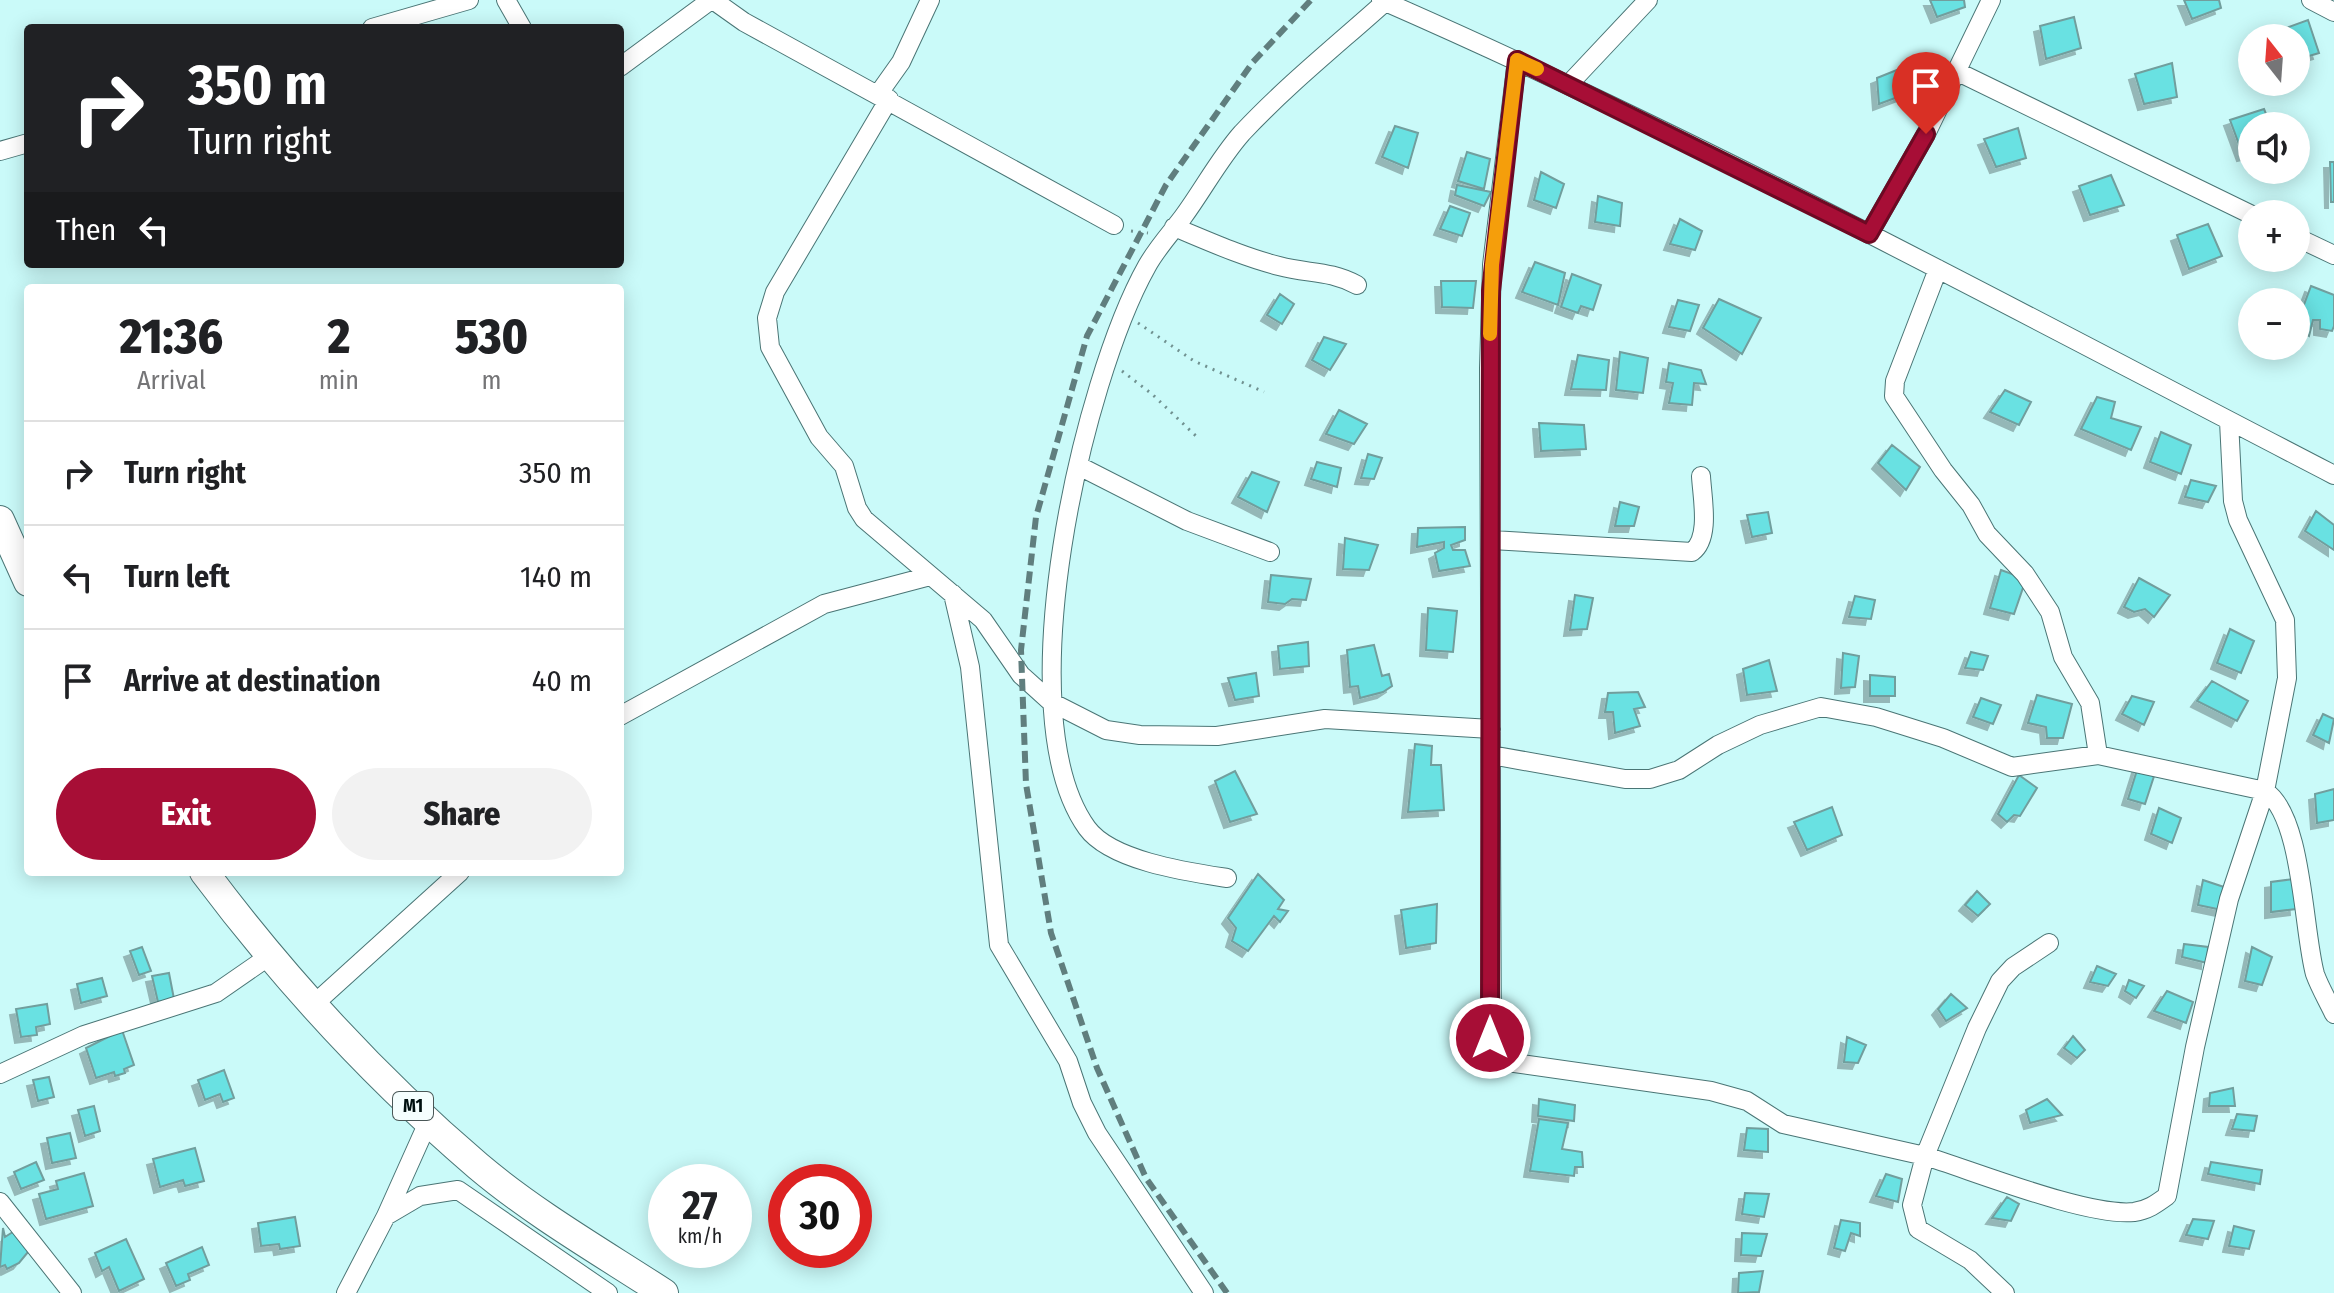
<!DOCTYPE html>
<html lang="en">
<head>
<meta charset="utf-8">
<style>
  :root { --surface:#fff; --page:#f2f2f2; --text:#202124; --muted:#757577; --line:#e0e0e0; --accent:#a70e36 }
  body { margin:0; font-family:"Fira Sans Condensed",sans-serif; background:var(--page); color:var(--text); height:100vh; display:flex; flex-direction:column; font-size:30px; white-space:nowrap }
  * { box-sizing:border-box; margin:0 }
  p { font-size:26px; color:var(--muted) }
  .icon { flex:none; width:44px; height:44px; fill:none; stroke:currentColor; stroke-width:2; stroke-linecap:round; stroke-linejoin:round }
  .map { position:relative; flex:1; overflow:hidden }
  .panel { position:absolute; left:24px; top:284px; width:600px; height:592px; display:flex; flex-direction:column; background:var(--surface); border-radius:8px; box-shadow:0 4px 20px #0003 }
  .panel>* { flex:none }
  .guide { position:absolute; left:24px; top:24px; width:600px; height:244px; border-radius:8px; box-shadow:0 4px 20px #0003; background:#202124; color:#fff; overflow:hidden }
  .needle { width:52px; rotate:343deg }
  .tools { position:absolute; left:2238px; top:24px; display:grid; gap:16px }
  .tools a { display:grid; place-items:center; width:72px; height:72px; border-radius:50%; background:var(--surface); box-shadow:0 4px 20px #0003; font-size:40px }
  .speed { position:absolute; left:648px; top:1164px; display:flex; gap:16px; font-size:40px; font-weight:700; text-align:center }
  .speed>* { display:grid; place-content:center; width:104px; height:104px; border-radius:50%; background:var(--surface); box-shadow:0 4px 20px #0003; line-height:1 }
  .speed small { font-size:20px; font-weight:400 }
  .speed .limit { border:12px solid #d22; background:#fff; color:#111 }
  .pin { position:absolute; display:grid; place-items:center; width:68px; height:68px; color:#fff; margin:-82px -34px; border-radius:50% 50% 50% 0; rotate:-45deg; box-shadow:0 0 8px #0007 }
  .pin .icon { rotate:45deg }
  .me { position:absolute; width:88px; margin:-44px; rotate:0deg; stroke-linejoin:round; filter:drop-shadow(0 0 6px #0008) }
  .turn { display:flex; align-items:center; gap:28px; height:168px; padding:0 32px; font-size:36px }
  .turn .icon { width:104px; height:104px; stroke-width:2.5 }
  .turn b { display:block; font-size:56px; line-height:68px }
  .then { display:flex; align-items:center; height:76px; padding:0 32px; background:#0003; gap:16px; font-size:30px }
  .eta { display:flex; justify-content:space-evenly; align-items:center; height:136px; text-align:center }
  .eta b { font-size:48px; font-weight:800; line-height:56px }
  .action { display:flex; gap:16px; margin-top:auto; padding:16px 32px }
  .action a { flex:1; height:92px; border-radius:48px; background:var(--accent); color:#fff; font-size:32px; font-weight:800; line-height:92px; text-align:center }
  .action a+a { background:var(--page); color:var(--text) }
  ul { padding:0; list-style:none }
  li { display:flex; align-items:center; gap:24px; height:104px; padding:0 32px; border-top:2px solid var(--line) }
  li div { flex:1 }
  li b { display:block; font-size:30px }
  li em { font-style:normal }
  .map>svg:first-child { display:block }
</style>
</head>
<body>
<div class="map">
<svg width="2334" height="1293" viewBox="0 0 2334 1293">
  <defs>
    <filter id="shadow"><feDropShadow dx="-6" dy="6" stdDeviation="0" flood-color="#0004"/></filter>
  </defs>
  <rect width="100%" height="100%" fill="#cafaf9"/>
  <!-- building -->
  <path fill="#69e1e2" stroke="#719e9d" stroke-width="2" filter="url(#shadow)" d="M1930,0h34l1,7 -28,10z
    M2184,0h35l2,8 -29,11z
    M2074,17l7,31 -35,11 -6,-33z
    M2308,20l11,33 -23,7v-22h-19l-2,-6z
    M1914,63l8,25 -43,16 -2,-26z
    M2172,63l5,34 -33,7 -9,-30z
    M2264,109l7,17h-19v27l-9,2 -13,-35z
    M1395,126l23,7 -10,35 -26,-11z
    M2018,128l8,30 -30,9 -12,-28z
    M1467,152l23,7 -6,30 -26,-8z
    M2330,162h4v40h-3z
    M1541,172l23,12 -8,24 -22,-8z
    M2111,175l13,30 -34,10 -11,-29z
    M1457,185l34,7 -7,14 -29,-11z
    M1598,196l24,7 -2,23 -25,-4z
    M1450,206l20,7 -8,23 -22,-7z
    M1680,219l22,12 -7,19 -25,-6z
    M2208,224l14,32 -33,13 -12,-34z
    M1535,262l30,11 -7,32 -36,-13z
    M1572,274l29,11 -8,25 -12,-4 -3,7 -17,-6z
    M1441,281h35l-3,27 -31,-1z
    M2311,286l23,9v31l-2,5 -12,-2v-9h-7l-4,16 -13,-7v-3z
    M1280,294l14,10 -12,20 -15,-9z
    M1719,299l42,19 -19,36 -39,-26z
    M1678,300l21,5 -9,26 -21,-4z
    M1324,337l22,7 -16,26 -18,-10z
    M1620,352l28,6 -5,35 -27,-3z
    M1578,355l31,5 -3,30 -35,-1z
    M1669,363l32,7 5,14 -12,-1 -2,22 -23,-2 4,-20 -7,-1z
    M2005,390l26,12 -12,23 -29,-13z
    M2097,397l18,5 -4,16 30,9 -10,23 -50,-21z
    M1339,410l28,14 -13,20 -28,-10z
    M1539,423l45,2 2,24 -45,2z
    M2161,432l30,13 -10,29 -31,-12z
    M1892,445l28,22 -14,23 -28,-27z
    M1368,454l14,4 -8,21 -13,-1z
    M1317,462l24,6 -4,19 -26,-8z
    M1252,472l27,10 -12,30 -29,-15z
    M2191,480l25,6 -8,16 -23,-5z
    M1620,502l19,5 -5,19h-19z
    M2316,511l18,14v25l-29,-19z
    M1768,512l4,21 -20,4 -5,-22z
    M1465,527v13l-14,5 2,5h12l5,16 -31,5 -4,-18 9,-5v-6l-27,5 1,-19z
    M1345,538l33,7 -9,25 -26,-1z
    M2001,570l25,9 -12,35 -24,-6z
    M1271,575l40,4 -5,21 -14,-1 -7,5 -17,-2z
    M2139,578l31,17 -16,22 -9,-8 -11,3 -10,-5z
    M1575,595l18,3 -6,31 -17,1z
    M1855,596l20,4 -4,19 -22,-2z
    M1428,608l29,3 -4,41 -27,-2z
    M2230,629l24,12 -13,32 -24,-10z
    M1308,642l1,24 -29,3 -2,-23z
    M1374,645l8,31 7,-2 3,12 -9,6 -23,6 -2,-12 -8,1 -3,-37z
    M1971,652l17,4 -5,14 -18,-2z
    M1843,653l16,3 -4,31 -14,1z
    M1769,660l8,31 -30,4 -4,-26z
    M1256,673l3,23 -24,4 -7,-22z
    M1870,675l25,2v19h-25z
    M2212,681l36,20 -11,20 -40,-20z
    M1638,692l7,15 -11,2 6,17 -25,7 -2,-21h-8l3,-19z
    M2037,695l35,9 -9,34h-16l-1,-11 -18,-4z
    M2132,696l22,6 -10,23 -22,-11z
    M1981,698l20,7 -8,19 -20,-7z
    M2323,714l11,5 -5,24 -16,-8z
    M1415,744l17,2 -1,19h10l3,45 -36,2z
    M2138,767l17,6 -10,31 -17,-5z
    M1235,771l22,43 -27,8 -15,-41z
    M2019,775l18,13 -17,28 -6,-1 -7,7 -9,-8z
    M2334,789v31l-17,3 -2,-29z
    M1832,807l10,28 -35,15 -13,-28z
    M2159,808l22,10 -9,25 -21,-9z
    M1258,874l26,26 -6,9 10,2 -8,11 -6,-6 -26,35 -16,-10 4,-13 -8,-10z
    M2294,879l2,30 -25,3v-30z
    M2203,880l21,7 -2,23 -24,-5z
    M1977,891l13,13 -12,12 -13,-11z
    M1437,904l-1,39 -30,5 -5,-38z
    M2184,944l24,3 -1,16 -25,-6z
    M142,947l9,24 -12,4 -9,-24z
    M2252,947l20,10 -10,28 -17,-4z
    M2097,966l19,8 -8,12 -18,-4z
    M169,973l5,26 -16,3 -6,-26z
    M102,978l5,18 -26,7 -4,-19z
    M2129,980l15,6 -8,12 -11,-7z
    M2167,991l26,11 -7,21 -32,-12z
    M1951,994l16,14 -21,13 -8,-12z
    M47,1004l3,20 -14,3 1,8 -16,2 -5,-28z
    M122,1030l12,35 -10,4 1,4 -10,3 -1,-4 -18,6 -10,-30z
    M2073,1036l12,14 -8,8 -13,-10z
    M1847,1037l19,8 -8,18 -14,-1z
    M224,1070l10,28 -11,4 -3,-8 -15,6 -7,-20z
    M49,1077l5,20 -16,4 -5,-21z
    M2233,1088l2,18h-26l1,-13z
    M1539,1099l36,6 -1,16 -36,-5z
    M2047,1099l15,16 -32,8 -4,-13z
    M94,1106l6,25 -15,5 -7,-26z
    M2237,1114l20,2 -3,15 -22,-2z
    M1539,1119l29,4 -6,26 20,3 1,15h-8l-1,9 -44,-5z
    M1747,1128l21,1v23l-24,-2z
    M70,1133l6,25 -24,5 -5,-25z
    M195,1148l9,33 -19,5 -2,-6 -23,7 -7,-28z
    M36,1162l8,18 -23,9 -7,-17z
    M2211,1162l51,8 -2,14 -52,-10z
    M84,1173l9,33 -47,13 -7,-25 19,-5 -2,-8z
    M1886,1174l16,5 -4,23 -22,-6z
    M1745,1193l24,1 -5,23 -22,-3z
    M2007,1197l12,7 -8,17 -19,-3z
    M295,1217l5,29 -20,3 -1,-5 -18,2 -3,-23z
    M2193,1219l21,2 -6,18 -22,-4z
    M1841,1220l19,3v13l-9,-3 -6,18 -11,-3z
    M2234,1226l20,5 -5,18 -20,-3z
    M3,1228l2,9 14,-9 9,24 -9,11 -12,6 -2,-4 -5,2z
    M1742,1233l25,1 -6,22 -20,-1z
    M126,1239l18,40 -25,12 -10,-24 -7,4 -7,-18z
    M202,1247l7,18 -21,9 2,6 -14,6 -10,-23z
    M1763,1271l-4,21 -21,1 1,-20z"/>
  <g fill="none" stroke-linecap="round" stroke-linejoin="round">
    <defs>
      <path id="street" d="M506,0l16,28
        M713,0l31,22 370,203
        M1381,0c325,142 638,312 953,475
        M2311,0l23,12
        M372,28l97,-28
        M1517,60l-25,205 -3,103 3,685 8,8 211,30 36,10 36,23 142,32 -13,49 6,24 52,31 35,33
        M620,67l91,-67
        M1956,71l296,144
        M1569,84l79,-84
        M879,93l22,-31 29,-62
        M889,99l-114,193 -8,26 3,29 49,90 25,29 13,42 7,11 119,101 38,55 30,27 55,28 34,5 77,1 108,-17 166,10
        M0,151l28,-8
        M1174,227c34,14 69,30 105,39 30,8 50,4 78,19
        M1869,234l57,-100 65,-134
        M2296,237l38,18
        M1938,269l-43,112 -1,15 49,74 28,35 16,29 38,40 25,38 13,45 27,46 8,52
        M1079,466l108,55 83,31
        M1492,540l200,12c19,-14 10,-55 9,-76
        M953,594l17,73 29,278 69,116 14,42 15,30 107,160
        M620,716l204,-112 106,-28
        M1491,755l134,24h25l29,-9 39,-25 42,-20 61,-18 55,10 67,21 69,29 86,-12 167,36c38,25 38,140 50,183 5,14 13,27 19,40
        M1227,878c-39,-6 -116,-17 -140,-50 -82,-114 -4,-448 60,-562 10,-18 24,-33 36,-49 20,-27 36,-58 59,-84 44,-47 95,-88 143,-131
        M2049,943l-36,24 -13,14 -23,47 -52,128c49,15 163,61 209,56 14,-2 22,-8 33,-16l28,-149 34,-148 36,-108 22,-113 -2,-58 -47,-100 -5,-19 -4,-80
        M312,1006l148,-134
        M0,1074l84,-39 132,-42 52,-36
        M0,1202l72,91
        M386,1216l34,-20 38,-6 150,103
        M346,1293l40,-77 43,-96"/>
      <path id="primary" d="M0,520l28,62
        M204,872c81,108 171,206 274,294 57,48 123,86 186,127"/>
    </defs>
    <!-- street casing -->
    <use href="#street" stroke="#4a7575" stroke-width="20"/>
    <!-- primary casing -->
    <use href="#primary" stroke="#4a7575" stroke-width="30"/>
    <!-- path -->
    <path stroke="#709190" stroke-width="3" stroke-dasharray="2 6" stroke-linecap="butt" d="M1131,231l17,2
      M1138,323l56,38 70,31
      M1122,371l30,23 45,43"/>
    <!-- street -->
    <use href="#street" stroke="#fff" stroke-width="18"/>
    <!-- primary -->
    <use href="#primary" stroke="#fff" stroke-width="28"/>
    <!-- rail -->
    <path stroke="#607e7e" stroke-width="6" stroke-dasharray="12 6" stroke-linecap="butt" d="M1227,1293l-81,-115 -49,-110 -46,-135 -25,-149 -5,-134 15,-133 51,-181 79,-151 87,-123 58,-62"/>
  </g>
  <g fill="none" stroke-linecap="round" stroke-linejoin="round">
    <defs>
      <path id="route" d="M1490,1038l1,-747 26,-231 352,174 57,-100"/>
    </defs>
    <!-- route casing -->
    <use href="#route" stroke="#6d0923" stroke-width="20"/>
    <!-- route -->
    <use href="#route" stroke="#a70e36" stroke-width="14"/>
    <!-- slow -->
    <path stroke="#f59e0b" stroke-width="14" d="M1490,334l2,-69 25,-205 20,9"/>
  </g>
  <g text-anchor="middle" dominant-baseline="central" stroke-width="8" stroke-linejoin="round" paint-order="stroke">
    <!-- shield labels -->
    <rect fill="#f5fefe" stroke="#4a5757" stroke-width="2" x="393" y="1092" width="40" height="28" rx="6"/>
    <g font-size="18" font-weight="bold" fill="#011010">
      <text x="413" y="1106">M1</text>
    </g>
  </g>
</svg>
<div class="tools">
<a><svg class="needle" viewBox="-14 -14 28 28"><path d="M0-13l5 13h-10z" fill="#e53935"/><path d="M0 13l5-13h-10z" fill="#757577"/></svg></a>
<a><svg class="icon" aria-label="sound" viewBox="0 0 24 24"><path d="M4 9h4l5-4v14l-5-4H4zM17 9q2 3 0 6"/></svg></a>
<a>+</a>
<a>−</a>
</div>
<div class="speed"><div>27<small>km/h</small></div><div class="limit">30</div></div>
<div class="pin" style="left:1926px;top:134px;background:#d93025"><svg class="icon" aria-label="arrive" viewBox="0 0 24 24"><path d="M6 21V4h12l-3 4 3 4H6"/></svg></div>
<svg class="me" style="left:1490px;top:1038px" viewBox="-20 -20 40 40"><circle r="17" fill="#a70e36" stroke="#fff" stroke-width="3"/><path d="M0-11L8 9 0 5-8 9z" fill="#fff"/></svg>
<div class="guide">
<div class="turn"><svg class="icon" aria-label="right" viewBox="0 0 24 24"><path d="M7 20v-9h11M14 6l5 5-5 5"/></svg><div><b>350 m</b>Turn right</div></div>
<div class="then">Then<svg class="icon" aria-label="left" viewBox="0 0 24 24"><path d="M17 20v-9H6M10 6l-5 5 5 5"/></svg></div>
</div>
<section class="panel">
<div class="eta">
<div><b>21:36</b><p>Arrival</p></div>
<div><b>2</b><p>min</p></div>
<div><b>530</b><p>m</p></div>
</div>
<ul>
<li><svg class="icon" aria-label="right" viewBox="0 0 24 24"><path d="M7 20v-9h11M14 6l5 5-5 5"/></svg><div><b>Turn right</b></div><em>350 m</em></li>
<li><svg class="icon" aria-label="left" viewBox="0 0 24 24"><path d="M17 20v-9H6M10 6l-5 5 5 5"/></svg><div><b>Turn left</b></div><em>140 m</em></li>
<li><svg class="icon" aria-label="arrive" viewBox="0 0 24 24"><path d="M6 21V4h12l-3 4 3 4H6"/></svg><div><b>Arrive at destination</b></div><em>40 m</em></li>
</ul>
<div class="action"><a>Exit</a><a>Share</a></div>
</section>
</div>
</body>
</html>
